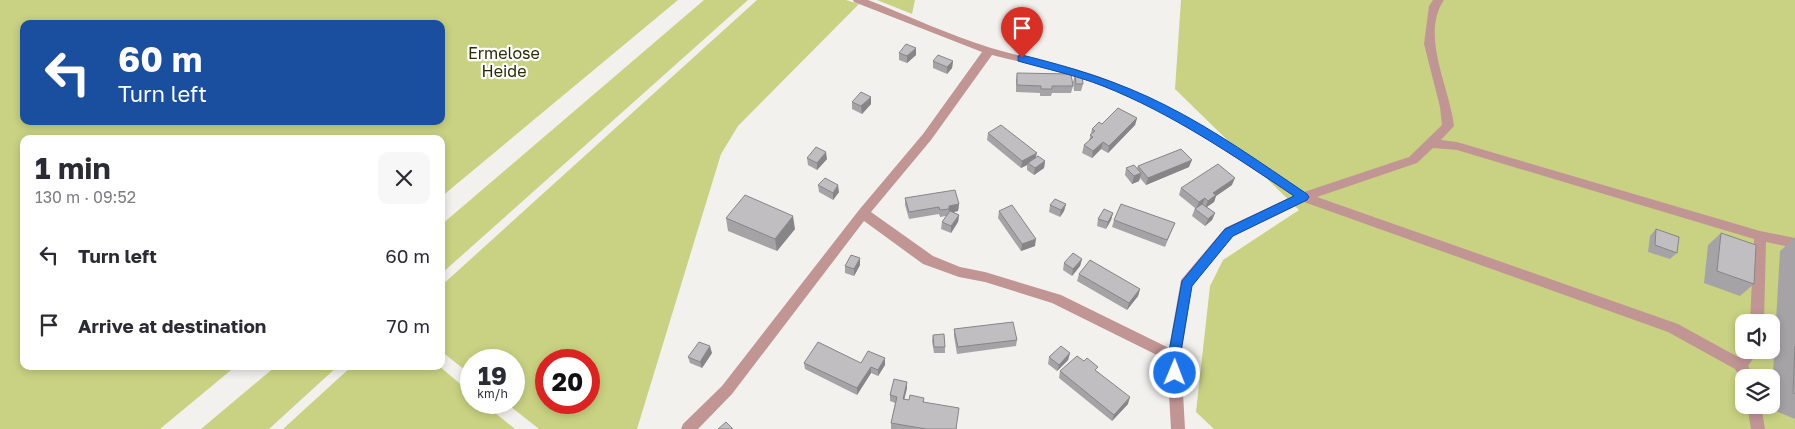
<!DOCTYPE html>
<html lang="en">
<head>
<meta charset="utf-8">
<style>
  :root { --surface:#fff; --page:#f7f7f7; --text:#2b2b33; --muted:#7c7c81 }
  body { margin:0; font-family:"Golos Text",sans-serif; background:var(--page); color:var(--text); height:100vh; display:flex; flex-direction:column; font-size:19px; white-space:nowrap }
  * { box-sizing:border-box; margin:0 }
  p { font-size:16px; color:var(--muted) }
  .icon { flex:none; width:28px; height:28px; fill:none; stroke:currentColor; stroke-width:2; stroke-linecap:round; stroke-linejoin:round }
  .map { position:relative; flex:1; overflow:hidden }
  .side { position:absolute; left:20px; top:135px; width:425px; height:235px; display:flex; flex-direction:column; background:var(--surface); border-radius:10px; box-shadow:0 2px 8px #0003 }
  .side>* { flex:none }
  .guide { position:absolute; left:20px; top:20px; width:425px; height:105px; border-radius:10px; box-shadow:0 2px 8px #0003; background:#1a4fa0; color:#fff; overflow:hidden }
  .fabs { position:absolute; left:1735px; top:314px; display:grid; gap:10px }
  .fabs a { display:grid; place-items:center; width:45px; height:45px; border-radius:10px; background:var(--surface); box-shadow:0 2px 8px #0003; font-size:25px }
  .speed { position:absolute; left:460px; top:349px; display:flex; gap:10px; font-size:25px; font-weight:700; text-align:center }
  .speed>* { display:grid; place-content:center; width:65px; height:65px; border-radius:50%; background:var(--surface); box-shadow:0 2px 8px #0003; line-height:1 }
  .speed small { font-size:12px; font-weight:400 }
  .speed .limit { border:8px solid #d22; background:#fff; color:#111 }
  .pin { position:absolute; display:grid; place-items:center; width:42px; height:42px; color:#fff; margin:-51px -21px; border-radius:50% 50% 50% 0; rotate:-45deg; box-shadow:0 0 5px #0007 }
  .pin .icon { rotate:45deg }
  .me { position:absolute; width:55px; margin:-28px; rotate:1deg; stroke-linejoin:round; filter:drop-shadow(0 0 4px #0008) }
  .turn { display:flex; align-items:center; gap:18px; height:105px; padding:0 15px; font-size:22px }
  .turn .icon { width:65px; height:65px; stroke-width:2.5 }
  .turn b { display:block; font-size:35px; line-height:42px }
  .round { display:grid; place-items:center; flex:none; width:52px; height:52px; border-radius:10px; background:var(--page) }
  .summary { display:flex; align-items:center; justify-content:space-between; height:85px; padding:0 15px }
  h1 { font-size:30px; font-weight:700; line-height:38px }
  ul { padding:0; list-style:none }
  li { display:flex; align-items:center; gap:15px; height:70px; padding:0 15px }
  li div { flex:1 }
  li b { display:block; font-size:19px }
  li em { font-style:normal }
  .map>svg:first-child { display:block }
</style>
</head>
<body>
<div class="map">
<svg width="1795" height="429" viewBox="0 0 1795 429">
  <rect width="100%" height="100%" fill="#f3f1ee"/>
  <!-- green -->
  <path fill="#c9d282" fill-rule="evenodd" d="M0,0h678l-237,197v-58h-417v227h212l-76,63h-160zM24,24h417v97h-417z
    M704,0h44l-307,274v-49z
    M757,0h89l13,4 -121,122 -17,28 -84,275h-98l-33,-26 8,-1v-42h-43v15l-30,-24v-65zM546,360h43v42h-43z
    M877,0h38l-3,14z
    M1181,0h614v429h-581l-18,-17 14,-126 13,-26 76,-50 -124,-121zM1744,322h27v28h-27zM1744,378h27v27h-27z
    M276,366h62l-69,63h-68z
    M352,366h87l32,27v9l12,1 32,26h-232z"/>
  <g fill="none" stroke-linecap="round" stroke-linejoin="round">
    <!-- minor -->
    <path fill="#c29595" fill-rule="evenodd" d="M853,0h15c41,16 81,35 123,48 40,12 81,17 120,33 70,28 132,69 193,111l105,-35 33,-32 -2,-18 -16,-63 5,-38 4,-6h11c-24,35 6,88 10,126l-13,14 16,2 303,89 35,7v10l-29,-6 -2,80h-14l4,-83 -297,-89 -24,-2 -16,15 -100,34 361,127 60,33 6,-7h15l-11,16 7,12h-11l-1,4 -8,-13 -67,-37 -364,-130 -71,34 -41,50 -11,71 4,72h-14l-4,-69 -115,-57 -67,-21 -26,-5 -36,-13 -59,-43 -132,173 -34,35h-17l2,-5 39,-38 137,-176 64,-76 59,-82 -128,-50zM992,55c37,9 74,17 110,31 69,26 130,69 191,110l-68,32 -44,52 -12,68 -108,-53 -76,-23 -25,-5 -27,-11 -62,-44 60,-72z
      M1747,405h14l4,24h-14z"/>
  </g>
  <!-- wall -->
  <path fill="#a5a3a6" d="M899,53l17,2 -9,8 -8,-3z
    M933,61h20l-1,7 -5,6 -14,-6z
    M1017,73l56,13 -2,7h-19l-1,3h-11v-3l-24,-1v-12z
    M1075,75l8,9 -2,7h-7l-1,-9z
    M852,102l19,2 -9,10 -10,-5z
    M1137,118l-2,7 -27,28 -7,-4 -9,9 -10,-5 2,-8 5,-4 3,-12 10,-5z
    M988,133l48,24 9,4 -1,7 -10,7 -7,-5v-5l-6,3 -34,-28z
    M807,158l20,1 -10,11 -9,-5z
    M1138,166l51,1 -43,18 -6,-7 -1,3 -7,3 -7,-9 1,-7h11z
    M818,185l21,7 -6,8 -14,-8z
    M1232,185l-16,11 -2,6 -7,5 8,6 -3,7 -7,6 -13,-10 3,-8 -16,-13 2,-7z
    M905,198l54,6 -1,7 -5,1 6,3 -1,7 -7,11 -10,-4 1,-7 4,-6 -6,1 -1,-3 -30,5 -4,-14z
    M1066,204l-2,7 -4,6 -11,-5 1,-7z
    M999,211l36,35 -14,5 -23,-33z
    M1113,213l-2,7 -5,9 -9,-3 1,-7z
    M726,218l69,11 -18,22 -49,-20z
    M1114,220l61,3 -10,24 -53,-20z
    M1656,229l21,24 -7,6 -22,-7 2,-16z
    M1721,233l33,51 -14,12 -36,-13 4,-38z
    M1795,238v181l-24,-10 9,-158z
    M1082,259l-2,7 -8,10 -9,-6 1,-7z
    M860,265l-6,11 -9,-3v-7z
    M1079,274l61,15 -2,7 -11,14 -50,-29z
    M954,329l63,11 -1,6 -59,8 -3,-18z
    M933,335l12,12v6h-11l-2,-12z
    M712,353l-10,15 -12,-5 -2,-6z
    M1070,353l-2,7 -11,11 -9,-7 1,-7z
    M804,363h57l24,2 -7,11 -7,-3 -14,22 -52,-26z
    M1060,371h37l31,33 -16,17 -53,-43z
    M907,382v6l-3,11 5,1 15,-2v5l34,11 -2,15h-65v-6l4,-20 -5,-2v-6z"/>
  <!-- shaded-wall -->
  <path fill="#868587" d="M916,48v7l-9,8v-7z
    M953,61l-1,7 -5,6v-7z
    M871,97v7l-9,10 -1,-8z
    M1137,118l-2,7 -27,28 1,-7z
    M1103,142l-2,7 -9,9 1,-7z
    M826,152l1,7 -10,11v-7z
    M1037,153l-2,7 -7,3 -1,2 -6,3 1,-7z
    M1192,160l-3,7 -43,18 2,-7z
    M1045,161l-1,7 -10,7 1,-7z
    M1141,173l-2,8 -7,3 2,-8z
    M1235,178l-3,7 -16,11 -2,6 -9,6 3,-7 5,-8z
    M838,185l1,7 -6,8v-7z
    M1205,198l-3,7 -6,4 3,-7z
    M959,204l-1,7 -9,2v-7z
    M1066,204l-2,7 -4,6 1,-7z
    M1113,213l-2,7 -5,9 2,-7z
    M1215,213l-3,7 -7,6 3,-7z
    M959,215l-1,7 -7,11v-7z
    M793,216l2,13 -18,22 -2,-12z
    M1036,239l-1,7 -14,5 1,-7z
    M860,258v7l-6,11v-7z
    M1082,259l-2,7 -8,10 1,-7z
    M1140,289l-2,7 -11,14 2,-7z
    M710,346l2,7 -10,15 -2,-6z
    M1070,353l-2,7 -11,11 2,-6z
    M885,358v7l-7,11v-6z
    M871,367v6l-14,22v-7z
    M907,382v6l-4,17v-6z
    M1130,397l-2,7 -16,17 2,-6z"/>
  <!-- building -->
  <path fill="#c0bec1" stroke="#868587" d="M906,44l10,4 -9,8 -8,-3z
    M938,55l15,6 -6,6 -14,-6z
    M1017,73l54,1 2,12h-21v3h-11v-3l-24,-1z
    M1075,75h7l1,9h-7z
    M861,92l10,5 -10,9 -9,-4z
    M1118,108l19,10 -28,28 -6,-4 -10,9 -9,-6 9,-8 -3,-2 5,-4 -3,-2 7,-7 3,2z
    M1001,125l36,28 -15,8 -34,-28z
    M816,147l10,5 -9,11 -10,-5z
    M1181,149l11,11 -44,18 -10,-12z
    M1038,156l7,5 -10,7 -7,-5z
    M1218,164l17,14 -22,15 3,2 -8,6 -3,-3 -6,4 -18,-14z
    M1134,165l7,8 -7,3 -8,-8z
    M825,178l13,7 -5,8 -15,-8z
    M955,190l4,14 -10,2v3l-9,1 -1,-3 -30,5 -4,-14z
    M745,195l48,21 -18,23 -49,-21z
    M1055,199l11,5 -5,6 -11,-5z
    M1121,204l54,19 -8,17 -53,-20z
    M1202,204l13,9 -7,6 -13,-10z
    M1012,205l24,34 -14,5 -23,-33z
    M1104,209l9,4 -5,9 -10,-3z
    M950,211l9,4 -8,11 -9,-4z
    M1656,229l23,8 -2,16 -22,-8z
    M1721,233l35,12 -2,39 -37,-13z
    M1073,253l9,6 -9,10 -9,-6z
    M851,255l9,3 -6,11 -9,-3z
    M1090,260l50,29 -11,14 -50,-29z
    M1013,322l4,18 -59,7 -4,-18z
    M944,334l1,13h-11l-1,-12z
    M699,342l11,4 -10,16 -12,-5z
    M818,342l43,21 7,-12 17,7 -7,12 -7,-3 -14,21 -53,-25z
    M1061,346l9,7 -11,12 -10,-8z
    M1795,346v48l-2,-1z
    M1077,356l7,5 3,-3 11,9 -3,3 35,27 -16,18 -54,-44z
    M894,379l13,3 -4,17 6,1 1,-5 14,3 -1,4 36,6 -3,21h-30l-35,-6 6,-26 -7,-2z
    M726,422l7,7h-15z"/>
  <!-- route -->
  <path fill="#1a73e8" stroke="#114b97" d="M1022,55c49,12 98,27 143,50 50,25 96,58 142,89l2,3 -2,3 -74,36 -41,50 -12,71 2,16 -2,4 -5,1 -4,-1 -3,-20 14,-76 43,-52 69,-33c-61,-41 -123,-83 -191,-110 -28,-11 -57,-17 -85,-25v-5z"/>
  <g text-anchor="middle" dominant-baseline="central" stroke-width="4.5" stroke-linejoin="round" paint-order="stroke">
    <!-- park labels -->
    <g font-size="16" fill="#292c02" stroke="#fff">
      <text x="504" y="53">Ermelose<tspan x="504" dy="18">Heide</tspan></text>
    </g>
  </g>
</svg>
<div class="fabs">
<a><svg class="icon" aria-label="sound" viewBox="0 0 24 24"><path d="M4 9h4l5-4v14l-5-4H4zM17 9q2 3 0 6"/></svg></a>
<a><svg class="icon" aria-label="layers" viewBox="0 0 24 24"><path d="M12 4l9 5-9 5-9-5zM3 14l9 5 9-5"/></svg></a>
</div>
<div class="speed"><div>19<small>km/h</small></div><div class="limit">20</div></div>
<div class="pin" style="left:1022px;top:58px;background:#d93025"><svg class="icon" aria-label="arrive" viewBox="0 0 24 24"><path d="M6 21V4h12l-3 4 3 4H6"/></svg></div>
<svg class="me" style="left:1175px;top:373px" viewBox="-20 -20 40 40"><circle r="17" fill="#1a73e8" stroke="#fff" stroke-width="3"/><path d="M0-11L8 9 0 5-8 9z" fill="#fff"/></svg>
<div class="guide">
<div class="turn"><svg class="icon" aria-label="left" viewBox="0 0 24 24"><path d="M17 20v-9H6M10 6l-5 5 5 5"/></svg><div><b>60 m</b>Turn left</div></div>
</div>
<section class="side">
<div class="summary"><div><h1>1 min</h1><p>130 m · 09:52</p></div><a class="round"><svg class="icon" aria-label="close" viewBox="0 0 24 24"><path d="M6 6l12 12M18 6L6 18"/></svg></a></div>
<ul>
<li><svg class="icon" aria-label="left" viewBox="0 0 24 24"><path d="M17 20v-9H6M10 6l-5 5 5 5"/></svg><div><b>Turn left</b></div><em>60 m</em></li>
<li><svg class="icon" aria-label="arrive" viewBox="0 0 24 24"><path d="M6 21V4h12l-3 4 3 4H6"/></svg><div><b>Arrive at destination</b></div><em>70 m</em></li>
</ul>
</section>
</div>
</body>
</html>
